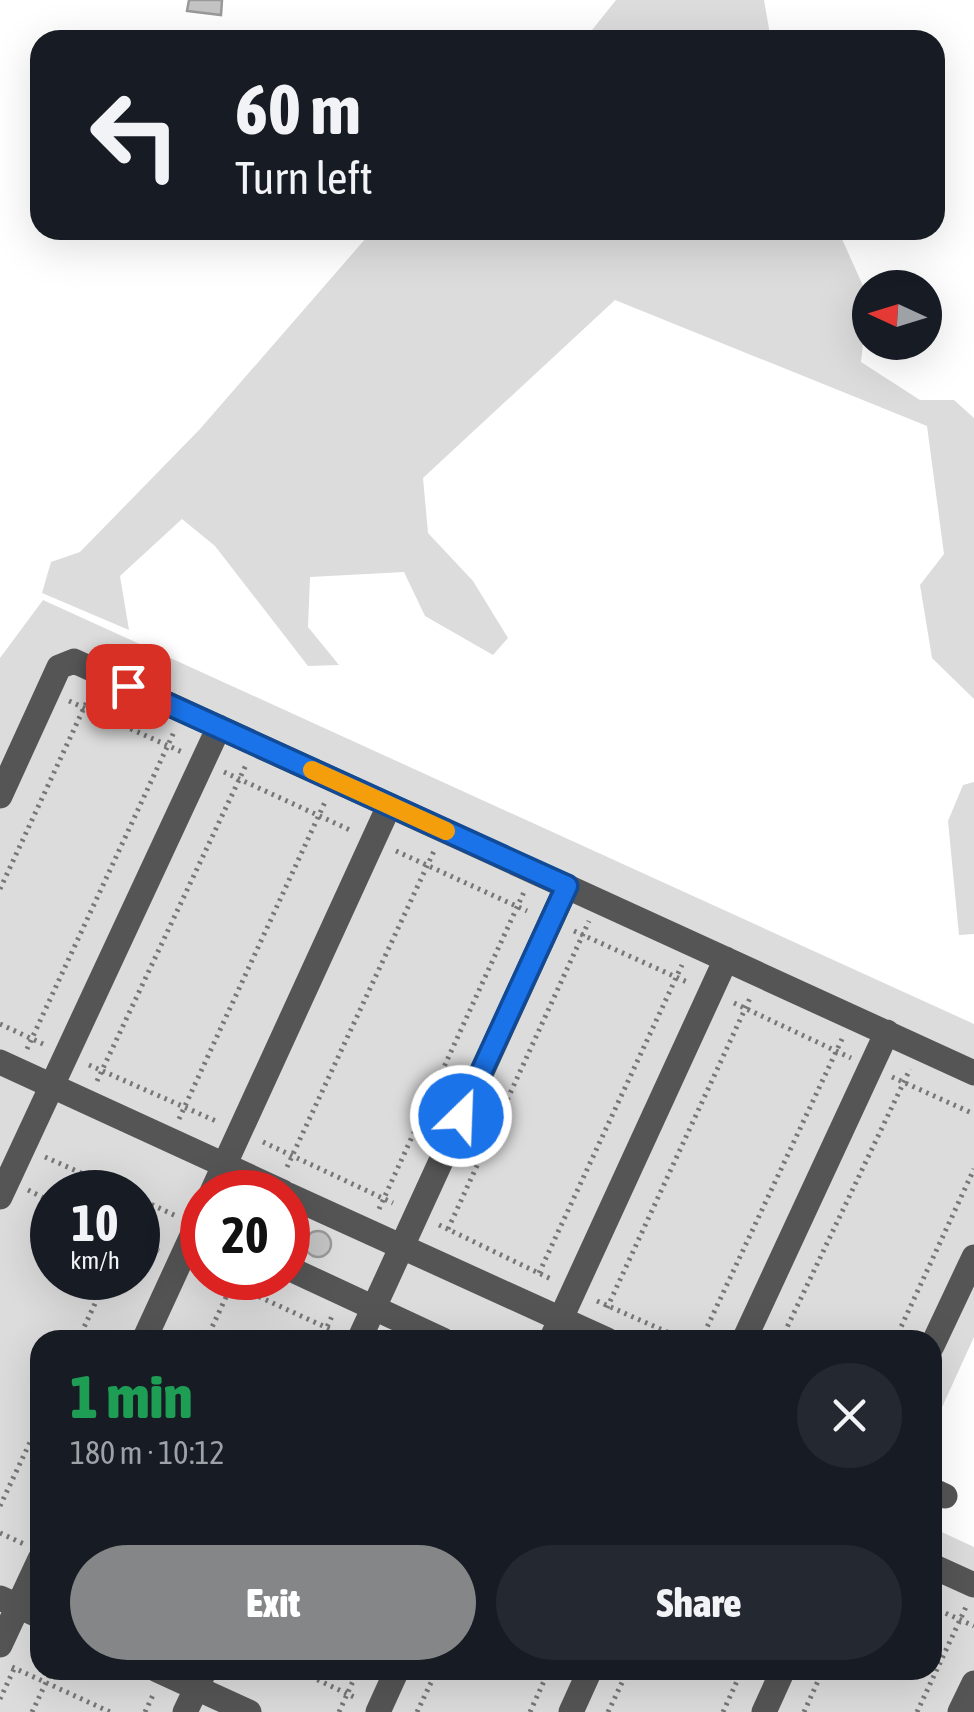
<!DOCTYPE html>
<html lang="en">
<head>
<meta charset="utf-8">
<style>
  :root { --surface:#171b24; --page:#242831; --text:#f1f3f6; --muted:#9ea1a6; --accent:#858687 }
  body { margin:0; font-family:"Asap Condensed",sans-serif; background:var(--page); color:var(--text); height:100vh; display:flex; flex-direction:column; font-size:38px; white-space:nowrap }
  * { box-sizing:border-box; margin:0 }
  p { font-size:32px; color:var(--muted) }
  .icon { flex:none; width:55px; height:55px; fill:none; stroke:currentColor; stroke-width:2; stroke-linecap:round; stroke-linejoin:round }
  .map { position:relative; flex:1; overflow:hidden }
  .panel { position:absolute; left:30px; top:1330px; width:912px; height:350px; display:flex; flex-direction:column; background:var(--surface); border-radius:30px; box-shadow:0 10px 40px #0002 }
  .panel>* { flex:none }
  .guide { position:absolute; left:30px; top:30px; width:915px; height:210px; border-radius:30px; box-shadow:0 10px 40px #0002; background:#171b24; color:var(--text); overflow:hidden }
  .needle { width:65px; rotate:274deg }
  .controls { position:absolute; left:852px; top:270px; display:grid; gap:20px }
  .controls a { display:grid; place-items:center; width:90px; height:90px; border-radius:50%; background:var(--surface); box-shadow:0 10px 40px #0002; font-size:50px }
  .speed { position:absolute; left:30px; top:1170px; display:flex; gap:20px; font-size:50px; font-weight:700; text-align:center }
  .speed>* { display:grid; place-content:center; width:130px; height:130px; border-radius:50%; background:var(--surface); box-shadow:0 10px 40px #0002; line-height:1 }
  .speed small { font-size:25px; font-weight:400 }
  .speed .limit { border:15px solid #d22; background:#fff; color:#111 }
  .pin { position:absolute; display:grid; place-items:center; width:85px; height:85px; color:#fff; margin:-42px; border-radius:20px; box-shadow:0 5px 15px #0006 }
  .me { position:absolute; width:110px; margin:-55px; rotate:24deg; stroke-linejoin:round; filter:drop-shadow(0 0 8px #0008) }
  .turn { display:flex; align-items:center; gap:35px; height:210px; padding:0 40px; font-size:45px }
  .turn .icon { width:130px; height:130px; stroke-width:2.5 }
  .turn b { display:block; font-size:70px; line-height:85px }
  .round { display:grid; place-items:center; flex:none; width:105px; height:105px; border-radius:52px; background:var(--page) }
  .headline { display:flex; align-items:center; justify-content:space-between; height:170px; padding:0 40px }
  h1 { font-size:60px; font-weight:800; line-height:75px; color:#1e9e55 }
  .action { display:flex; gap:20px; margin-top:auto; padding:20px 40px }
  .action a { flex:1; height:115px; border-radius:60px; background:var(--accent); color:#fff; font-size:40px; font-weight:800; line-height:115px; text-align:center }
  .action a+a { background:var(--page); color:var(--text) }
  .map>svg:first-child { display:block }
</style>
</head>
<body>
<div class="map">
<svg width="974" height="1712" viewBox="0 0 974 1712">
  <rect width="100%" height="100%" fill="#fff"/>
  <!-- green -->
  <path fill="#dcdcdc" fill-rule="evenodd" d="M616,0h148l7,40h-233l6,-7 40,7z
    M373,230h465l30,67 -7,65 59,38h34l20,18v281l-42,-41 -12,-73 24,-31 -17,-128 -312,-126 -192,178 5,55 45,48 35,57 -15,17 -68,-39 -21,-44 -94,5 -2,50 31,38 -31,1 -93,-120 -33,-27 -62,57 9,54 -87,-37 9,-31 29,-10 120,-123z
    M43,600l931,424v313l-41,90 -1,-87h-892v330h892l1,-142 41,19v165h-974v-1054zM52,1192h86v86h-86zM202,1192h86v86h-86z
    M974,782v152l-15,1 -11,-114 15,-36z"/>
  <!-- building -->
  <path fill="#c4c4c4" stroke="#999" stroke-width="2.5" d="M189,0h33l-1,15 -34,-4z
    M305 1244a13 13 0 1 1 26 0a13 13 0 1 1-26 0Z"/>
  <g fill="none" stroke-linecap="round" stroke-linejoin="round">
    <!-- path -->
    <path stroke="#777" stroke-width="5" stroke-dasharray="2.5 5" stroke-linecap="butt" d="M69,701l113,51
      M224,772l126,58
      M396,851l131,60
      M0,889l89,-192
      M574,931l113,51
      M734,1003l117,55
      M0,1024l43,20
      M27,1049l147,-317
      M89,1065l127,56
      M892,1077l82,37
      M97,1081l149,-316
      M179,1119l146,-317
      M263,1142l130,61
      M45,1157l79,35
      M287,1167l147,-316
      M28,1190l24,12
      M138,1198l38,18
      M379,1209l145,-317
      M138,1213l5,-12
      M439,1225l112,54
      M448,1229l141,-308
      M138,1241l21,10
      M539,1273l143,-308
      M218,1278l116,53
      M597,1301l88,39
      M607,1308l144,-312
      M78,1340l29,-62
      M206,1340l29,-62
      M321,1340l12,-26
      M701,1340l141,-301
      M781,1340l129,-271
      M895,1340l79,-171
      M0,1506l40,-85
      M0,1533l24,11
      M932,1607l42,19
      M12,1667l98,45
      M297,1670l59,28
      M0,1699l14,-30
      M32,1712l20,-42
      M145,1712l8,-17
      M339,1712l19,-42
      M417,1712l20,-42
      M530,1712l19,-42
      M608,1712l20,-42
      M723,1712l19,-42
      M804,1712l19,-42
      M917,1712l49,-105"/>
    <!-- minor -->
    <path stroke="#555" stroke-width="25" d="M0,796l59,-129 15,-6 900,412
      M0,1062l283,130
      M212,1192l177,-386
      M288,1195l319,145
      M0,1197l219,-470
      M288,1268l155,72
      M144,1340l58,-126
      M359,1340l208,-454
      M551,1340l175,-381
      M744,1340l143,-308
      M932,1346l42,-89
      M932,1490l13,6
      M932,1566l42,19
      M0,1598l40,18
      M0,1645l40,-86
      M157,1670l92,42
      M185,1712l20,-42
      M378,1712l19,-42
      M571,1712l19,-42
      M764,1712l19,-42
      M960,1712l14,-29"/>
  </g>
  <g fill="none" stroke-linecap="round" stroke-linejoin="round">
    <defs>
      <path id="route" d="M128,686l439,200 -106,230"/>
    </defs>
    <!-- route casing -->
    <use href="#route" stroke="#114b97" stroke-width="25"/>
    <!-- route -->
    <use href="#route" stroke="#1a73e8" stroke-width="18"/>
    <!-- slow -->
    <path stroke="#f59e0b" stroke-width="18" d="M312,770l134,61"/>
  </g>
</svg>
<div class="controls">
<a><svg class="needle" viewBox="-14 -14 28 28"><path d="M0-13l5 13h-10z" fill="#e53935"/><path d="M0 13l5-13h-10z" fill="#9ea1a6"/></svg></a>
</div>
<div class="speed"><div>10<small>km/h</small></div><div class="limit">20</div></div>
<div class="pin" style="left:128px;top:686px;background:#d93025"><svg class="icon" aria-label="arrive" viewBox="0 0 24 24"><path d="M6 21V4h12l-3 4 3 4H6"/></svg></div>
<svg class="me" style="left:461px;top:1116px" viewBox="-20 -20 40 40"><circle r="17" fill="#1a73e8" stroke="#fff" stroke-width="3"/><path d="M0-11L8 9 0 5-8 9z" fill="#fff"/></svg>
<div class="guide">
<div class="turn"><svg class="icon" aria-label="left" viewBox="0 0 24 24"><path d="M17 20v-9H6M10 6l-5 5 5 5"/></svg><div><b>60 m</b>Turn left</div></div>
</div>
<section class="panel">
<div class="headline"><div><h1>1 min</h1><p>180 m · 10:12</p></div><a class="round"><svg class="icon" aria-label="close" viewBox="0 0 24 24"><path d="M6 6l12 12M18 6L6 18"/></svg></a></div>
<div class="action"><a>Exit</a><a>Share</a></div>
</section>
</div>
</body>
</html>
